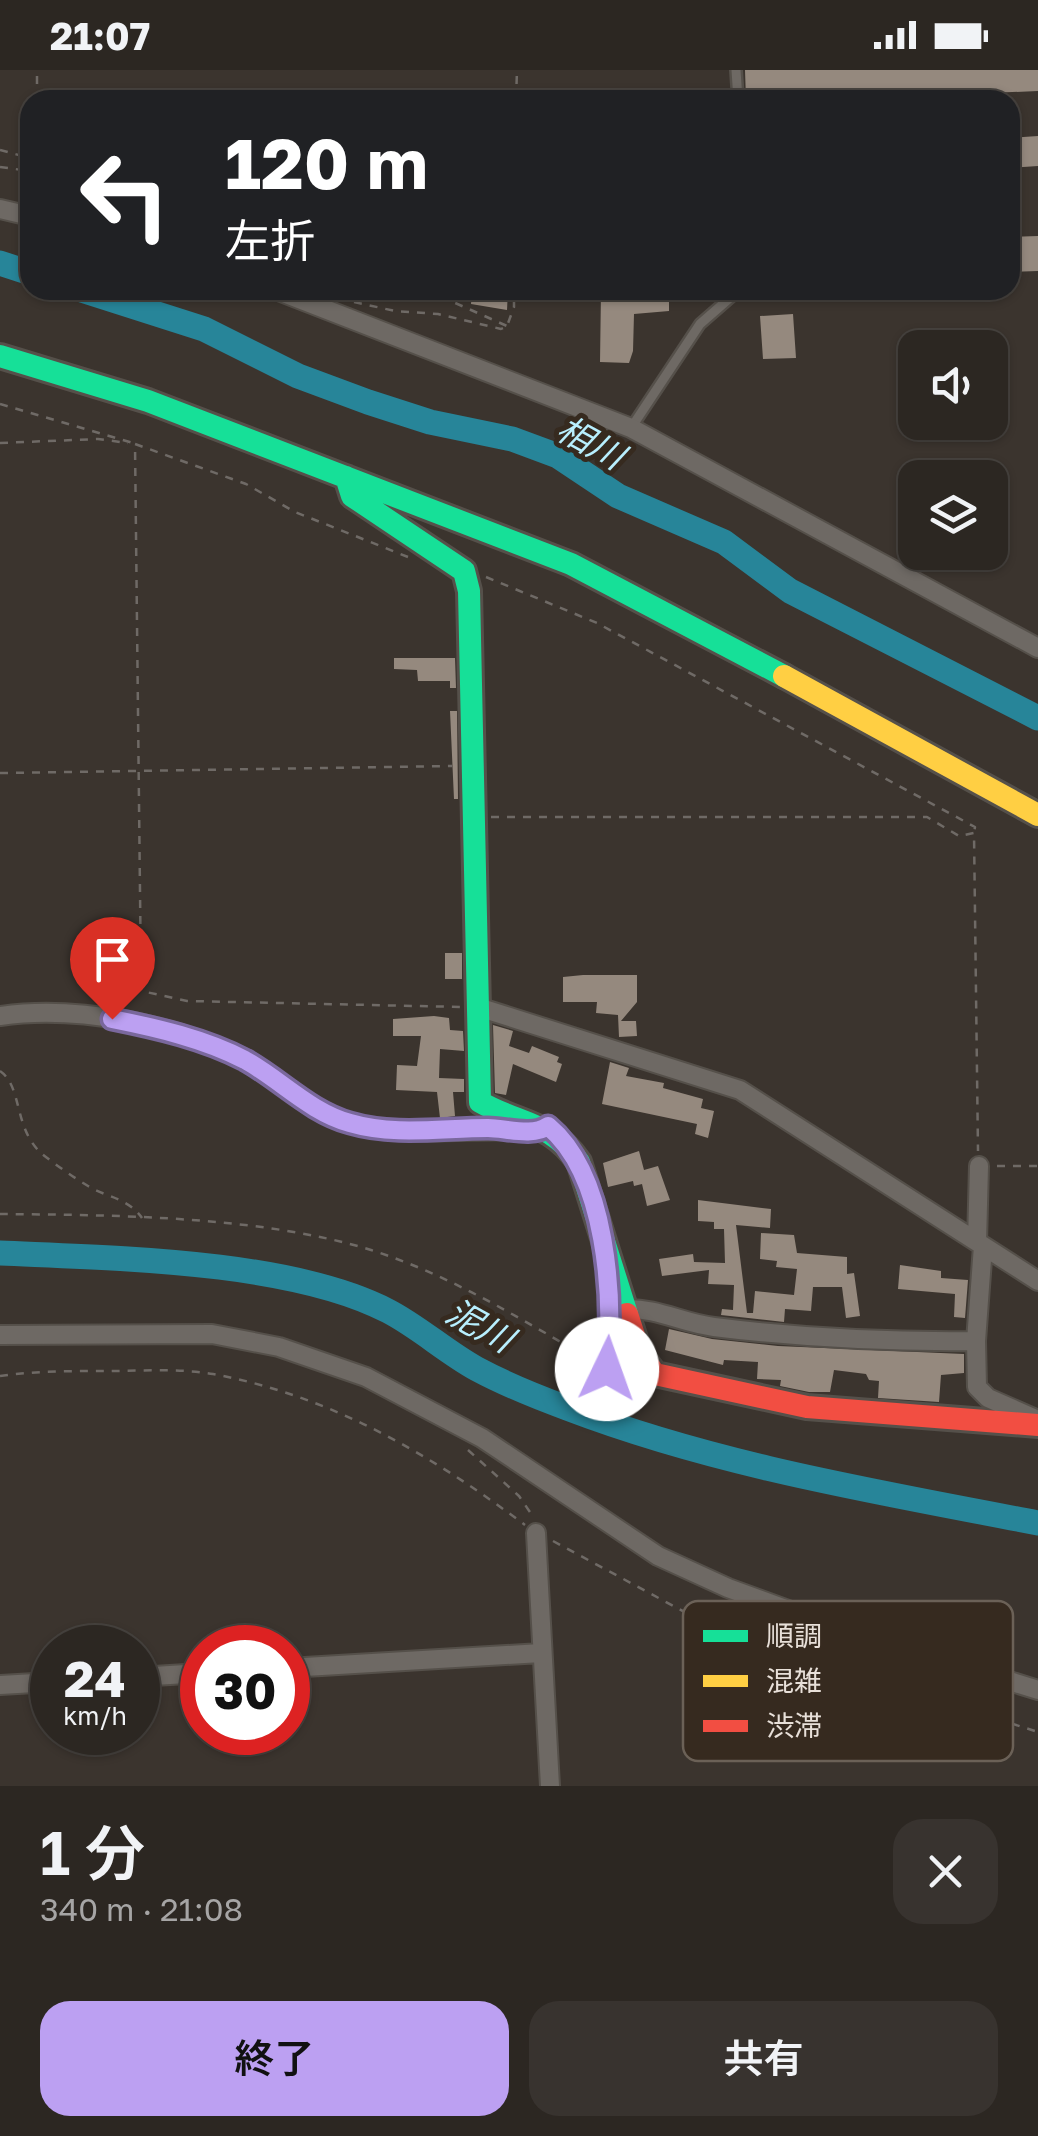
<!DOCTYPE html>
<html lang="ja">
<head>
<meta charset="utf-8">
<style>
  :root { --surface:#2c2722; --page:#38332f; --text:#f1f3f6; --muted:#a6a5a5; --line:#484440; --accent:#bca0f2 }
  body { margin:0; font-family:"Golos Text","Noto Sans JP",sans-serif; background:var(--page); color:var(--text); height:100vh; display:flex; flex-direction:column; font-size:38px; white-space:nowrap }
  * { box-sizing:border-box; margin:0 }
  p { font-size:32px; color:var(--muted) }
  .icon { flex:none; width:55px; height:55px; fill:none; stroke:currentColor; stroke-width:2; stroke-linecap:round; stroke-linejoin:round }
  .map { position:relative; height:1716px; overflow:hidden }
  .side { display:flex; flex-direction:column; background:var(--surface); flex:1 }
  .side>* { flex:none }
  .hud { position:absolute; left:20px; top:20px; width:1000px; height:210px; border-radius:30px; box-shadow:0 2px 8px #0004,0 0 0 2px var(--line); background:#202124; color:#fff; overflow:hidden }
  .buttons { position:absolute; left:898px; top:260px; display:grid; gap:20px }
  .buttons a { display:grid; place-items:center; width:110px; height:110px; border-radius:20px; background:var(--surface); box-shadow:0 2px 8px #0004,0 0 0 2px var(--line); font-size:50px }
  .speed { position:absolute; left:30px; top:1555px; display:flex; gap:20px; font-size:50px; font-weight:700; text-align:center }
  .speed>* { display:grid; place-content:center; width:130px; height:130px; border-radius:50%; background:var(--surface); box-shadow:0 2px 8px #0004,0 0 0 2px var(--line); line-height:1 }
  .speed small { font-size:25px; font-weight:400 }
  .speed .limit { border:15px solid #d22; background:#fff; color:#111 }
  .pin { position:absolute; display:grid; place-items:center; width:85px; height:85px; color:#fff; margin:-102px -42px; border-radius:50% 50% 50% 0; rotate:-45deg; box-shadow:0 0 10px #0007 }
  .pin .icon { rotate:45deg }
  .me { position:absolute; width:110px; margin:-55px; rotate:3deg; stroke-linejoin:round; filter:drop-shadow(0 0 8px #0008) }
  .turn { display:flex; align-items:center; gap:35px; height:210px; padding:0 40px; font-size:45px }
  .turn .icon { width:130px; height:130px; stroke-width:2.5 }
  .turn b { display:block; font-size:70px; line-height:85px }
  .round { display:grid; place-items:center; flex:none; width:105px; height:105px; border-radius:30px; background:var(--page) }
  .head { display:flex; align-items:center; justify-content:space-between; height:170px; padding:0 40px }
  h1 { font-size:60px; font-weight:600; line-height:75px }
  .button { display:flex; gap:20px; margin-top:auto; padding:20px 40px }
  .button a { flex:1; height:115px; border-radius:30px; background:var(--accent); color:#111; font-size:40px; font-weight:600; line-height:115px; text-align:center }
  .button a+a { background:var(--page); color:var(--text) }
  .status { display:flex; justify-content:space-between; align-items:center; height:70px; padding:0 50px; background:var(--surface); direction:ltr }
  .status svg { height:28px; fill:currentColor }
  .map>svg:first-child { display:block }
</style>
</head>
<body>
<div class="status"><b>21:07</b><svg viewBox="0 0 49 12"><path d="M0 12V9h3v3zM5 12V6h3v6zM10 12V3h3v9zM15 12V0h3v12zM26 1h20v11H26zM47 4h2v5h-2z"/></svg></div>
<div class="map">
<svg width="1038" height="1716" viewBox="0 0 1038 1716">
  <rect width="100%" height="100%" fill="#3b342e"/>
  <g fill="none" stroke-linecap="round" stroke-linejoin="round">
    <!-- river -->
    <path stroke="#278599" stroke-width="25" d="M0,193l30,10
      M82,220l122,39 94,47 70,26 62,20 82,17 46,17 60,40 106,46 66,49 248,127
      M0,1183c110,5 290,7 388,58 31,16 58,41 89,58 28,15 60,28 90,39 152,58 312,84 471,115"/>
  </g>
  <!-- building -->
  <path fill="#95897e" d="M745,0h293v21l-119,5 1,4h-174z
    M1038,66v30l-28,2v-30z
    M1038,166v35l-28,1v-35z
    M472,220h36l-1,20 -36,-6z
    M601,220h68v21l-35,3 -1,37 -4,12 -29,-1z
    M793,244l3,44 -33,1 -3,-43z
    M394,588h61l1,30h-6v-7h-32l-1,-11 -23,-1z
    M450,641h7l1,88h-4z
    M445,883h17v26h-17z
    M583,905h54v27l-16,19h15l1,15 -18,1 -1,-22 -22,-2 1,-11h-34v-25z
    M434,946l15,2 1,12 13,1 1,20 -24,-2 -1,29 25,1v13h-11l2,24 -15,2 -3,-26 -41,-2 1,-25 20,1 4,-30h-28v-17z
    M493,955l20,6 -4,15 20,7 3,-7 27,11 -2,5 5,2 -6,18 -43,-18 -7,31 -11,-2z
    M610,992l19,6 -3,8 38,7 -1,5 40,11 -2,9 13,3 -6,27 -13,-4 2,-10 -95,-20z
    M639,1081l5,19 14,-4 12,34 -23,6 -5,-22 -8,2 -1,-5 -25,6 -5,-24z
    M698,1130l73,9 -1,19 -34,-3 11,88h6l2,-22 39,4 3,-26 -21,-2 1,-6 -17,-2 1,-26 33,2 3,18 50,4v17l7,-1 6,43 -14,2 -4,-31h-29l-2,24 -26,-2 -1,13 -63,-7 1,-6 11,1 1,-25 -26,-1 1,-14 -47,6 -3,-17 34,-5 1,8 31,1 -1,-34h-10v-7l-16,-1z
    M900,1195l41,6v7l27,2 -3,38 -11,-1 1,-23 -57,-5z
    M669,1259l43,10 66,7 186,8v19l-23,2 -2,27 -61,-4 1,-17 -10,-1 -3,-6 -32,-4 -4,22h-21l-29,-6 1,-6 -24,-1 1,-17 -34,-2 -1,5 -58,-15z"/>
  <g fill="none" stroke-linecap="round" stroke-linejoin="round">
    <defs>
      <path id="lane" d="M736,0l2,30
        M631,358l69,-104 39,-34"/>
      <path id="street" d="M0,139l30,7
        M276,220l355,138 407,220
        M478,937l262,83 298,191
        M0,946c76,-11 176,8 245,44 36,20 64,51 104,63 54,16 130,4 190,8
        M977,1172l2,-76
        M983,1176l-7,95 1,46 11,11 50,22
        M606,1190l5,71 -4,38
        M625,1239c33,-1 57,14 89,18 88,11 173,15 262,14
        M0,1265l212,-1 67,13 87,30 116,61 176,118 70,32 93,34 217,68
        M536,1463l14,253
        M288,1598l253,-15
        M138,1607l64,-4
        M0,1615l52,-3"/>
      <path id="fast" d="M0,286l148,45 423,163 213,112
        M346,407l6,19 112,75 5,20 11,511c40,23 70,19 99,60l48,152"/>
      <path id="slow" d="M784,606l254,139"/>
      <path id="jam" d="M627,1244l13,40 15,20 152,33 231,18"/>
    </defs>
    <!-- lane casing -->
    <use href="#lane" stroke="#55504a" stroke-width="14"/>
    <!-- street casing -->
    <use href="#street" stroke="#55504a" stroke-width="22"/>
    <!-- fast casing -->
    <use href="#fast" stroke="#55504a" stroke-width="28"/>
    <!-- slow casing -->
    <use href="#slow" stroke="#55504a" stroke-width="28"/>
    <!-- jam casing -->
    <use href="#jam" stroke="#55504a" stroke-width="28"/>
    <!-- path -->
    <path stroke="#6f6a66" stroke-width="2.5" stroke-dasharray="8 8" stroke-linecap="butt" d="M37,30v-30
      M516,30l1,-30
      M0,80l30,8
      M0,97l30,4
      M426,220l81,36
      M354,232l41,9 43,3 63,15 6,-3 7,-19v-17
      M0,334l133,39
      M0,373l98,-4 30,4
      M408,487l-113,-45 -49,-28 -111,-40 6,536 5,12 41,9 275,6
      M486,507l111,46 378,204 -1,6
      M0,703l452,-7
      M491,747h436l32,19 15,-3 4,318
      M0,1001c23,16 13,57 42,83 14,11 31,23 46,32 20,12 40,12 54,32
      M997,1096h41
      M0,1144c115,1 261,2 371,36 79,25 148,68 219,109
      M0,1306c35,-5 71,-5 106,-5 35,0 72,-3 107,3 118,22 217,80 312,151
      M468,1380l51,46 13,19
      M553,1471l163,88 322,103"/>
    <!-- lane -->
    <use href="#lane" stroke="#6e6964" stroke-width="9"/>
    <!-- street -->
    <use href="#street" stroke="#6e6964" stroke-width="18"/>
    <!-- fast -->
    <use href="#fast" stroke="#16e098" stroke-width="22"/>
    <!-- slow -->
    <use href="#slow" stroke="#ffcf43" stroke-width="22"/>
    <!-- jam -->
    <use href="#jam" stroke="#f24e42" stroke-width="22"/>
  </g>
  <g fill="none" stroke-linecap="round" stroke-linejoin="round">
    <defs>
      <path id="route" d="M112,949c45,9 93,20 133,41 36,20 65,52 105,63 44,13 92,5 138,5 17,0 45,9 60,-2 59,49 66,171 59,243"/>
    </defs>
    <!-- route casing -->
    <use href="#route" stroke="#7a689d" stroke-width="25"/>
    <!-- route -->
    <use href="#route" stroke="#bca0f2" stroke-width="18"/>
  </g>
  <g text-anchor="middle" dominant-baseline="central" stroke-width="10" stroke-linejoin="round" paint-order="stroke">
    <!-- water labels -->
    <g font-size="35" font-style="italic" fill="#b8effe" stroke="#362a1f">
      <text transform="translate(591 372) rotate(29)">相川</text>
      <text transform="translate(480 1255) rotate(29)">泥川</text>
    </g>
  </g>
  <!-- legend -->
  <rect x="683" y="1531" width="330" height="160" rx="15" fill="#362a1f" stroke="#6b6157" stroke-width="2.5"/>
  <rect x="703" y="1560" width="45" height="12" fill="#16e098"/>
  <rect x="703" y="1605" width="45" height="12" fill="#ffcf43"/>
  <rect x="703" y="1650" width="45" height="12" fill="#f24e42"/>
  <g font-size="28" fill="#e8e0d9">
    <text x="766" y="1576">順調</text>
    <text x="766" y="1621">混雑</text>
    <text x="766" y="1666">渋滞</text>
  </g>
</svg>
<div class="buttons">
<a><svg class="icon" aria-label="sound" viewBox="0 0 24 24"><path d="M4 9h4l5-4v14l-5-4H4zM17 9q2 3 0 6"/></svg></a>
<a><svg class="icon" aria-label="layers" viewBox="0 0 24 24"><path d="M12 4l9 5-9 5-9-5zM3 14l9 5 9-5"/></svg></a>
</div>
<div class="speed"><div>24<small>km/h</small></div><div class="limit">30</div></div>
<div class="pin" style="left:112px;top:949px;background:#d93025"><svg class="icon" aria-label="arrive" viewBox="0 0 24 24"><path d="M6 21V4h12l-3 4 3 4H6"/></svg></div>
<svg class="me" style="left:607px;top:1299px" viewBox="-20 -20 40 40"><circle r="19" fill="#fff"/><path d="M0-13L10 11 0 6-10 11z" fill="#bca0f2"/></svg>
<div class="hud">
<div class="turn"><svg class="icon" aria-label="left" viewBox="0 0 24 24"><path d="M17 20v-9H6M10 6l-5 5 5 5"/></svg><div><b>120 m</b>左折</div></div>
</div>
</div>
<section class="side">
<div class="head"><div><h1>1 分</h1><p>340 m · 21:08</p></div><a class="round"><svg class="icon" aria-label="close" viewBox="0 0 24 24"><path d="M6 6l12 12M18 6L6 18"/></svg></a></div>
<div class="button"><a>終了</a><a>共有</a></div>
</section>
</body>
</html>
